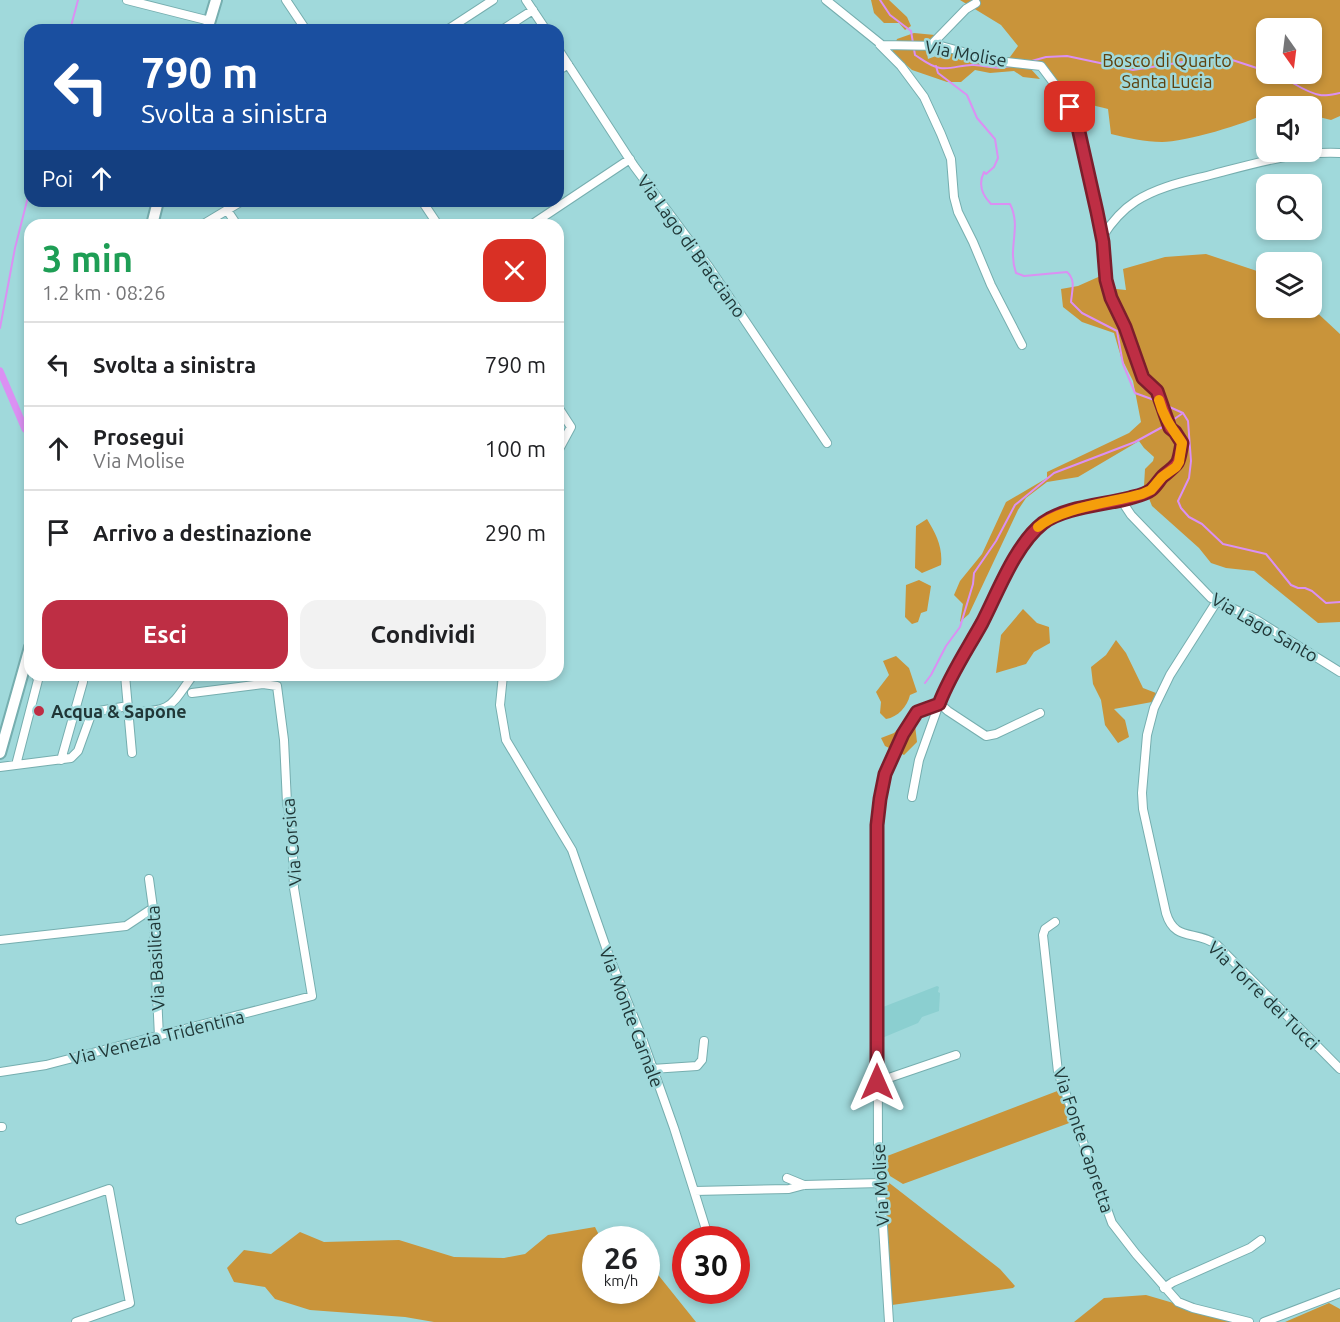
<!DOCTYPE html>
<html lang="it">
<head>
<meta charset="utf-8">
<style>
  :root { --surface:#fff; --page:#f2f2f2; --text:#202124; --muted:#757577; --line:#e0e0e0; --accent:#be2e44 }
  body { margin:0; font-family:Ubuntu,sans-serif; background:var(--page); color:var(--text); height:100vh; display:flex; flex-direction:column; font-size:22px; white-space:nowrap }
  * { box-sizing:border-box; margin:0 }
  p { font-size:20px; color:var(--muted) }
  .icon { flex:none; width:33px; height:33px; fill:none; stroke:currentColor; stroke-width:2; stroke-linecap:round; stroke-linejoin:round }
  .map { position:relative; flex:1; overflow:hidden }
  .side { position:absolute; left:24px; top:219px; width:540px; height:462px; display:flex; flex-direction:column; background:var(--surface); border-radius:18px; box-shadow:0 3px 9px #0003 }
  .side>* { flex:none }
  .guide { position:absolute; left:24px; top:24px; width:540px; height:183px; border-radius:18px; box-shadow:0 3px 9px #0003; background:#1a4fa0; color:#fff; overflow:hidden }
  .needle { width:39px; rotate:166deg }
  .tools { position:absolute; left:1256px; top:18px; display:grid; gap:12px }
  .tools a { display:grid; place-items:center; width:66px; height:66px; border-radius:12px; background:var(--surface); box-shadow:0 3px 9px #0003; font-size:30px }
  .speed { position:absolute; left:582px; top:1226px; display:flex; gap:12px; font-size:30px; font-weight:700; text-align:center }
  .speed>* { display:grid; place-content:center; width:78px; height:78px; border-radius:50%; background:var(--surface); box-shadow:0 3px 9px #0003; line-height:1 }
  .speed small { font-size:15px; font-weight:400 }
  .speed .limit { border:9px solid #d22; background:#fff; color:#111 }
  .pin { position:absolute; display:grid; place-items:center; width:51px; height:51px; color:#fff; margin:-26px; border-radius:12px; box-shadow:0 3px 9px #0006 }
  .me { position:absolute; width:66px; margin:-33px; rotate:0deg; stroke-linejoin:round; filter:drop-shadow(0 0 4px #0008) }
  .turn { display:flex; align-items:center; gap:21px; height:126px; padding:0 18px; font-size:27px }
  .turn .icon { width:78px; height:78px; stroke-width:2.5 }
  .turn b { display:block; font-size:42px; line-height:51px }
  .then { display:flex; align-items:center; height:57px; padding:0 18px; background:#0003; gap:12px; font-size:22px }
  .round { display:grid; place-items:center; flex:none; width:63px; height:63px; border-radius:18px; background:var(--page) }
  .head { display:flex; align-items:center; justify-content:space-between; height:102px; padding:0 18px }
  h1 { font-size:36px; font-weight:700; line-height:45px; color:#1e9e55 }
  .primary-button { display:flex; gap:12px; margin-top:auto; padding:12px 18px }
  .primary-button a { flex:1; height:69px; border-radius:18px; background:var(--accent); color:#fff; font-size:24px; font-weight:700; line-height:69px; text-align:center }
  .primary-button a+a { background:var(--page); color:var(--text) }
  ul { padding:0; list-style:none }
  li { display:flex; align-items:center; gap:18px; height:84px; padding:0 18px; border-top:2px solid var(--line) }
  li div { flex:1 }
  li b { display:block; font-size:22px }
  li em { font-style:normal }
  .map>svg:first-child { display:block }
</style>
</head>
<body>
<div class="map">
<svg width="1340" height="1322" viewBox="0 0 1340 1322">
  <rect width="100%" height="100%" fill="#a0d9db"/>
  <!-- built -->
  <path fill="#8bcfd0" d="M937,986l2,1 -1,5 2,1 -1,18 -17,6 -4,6 -36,15 1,-31z"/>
  <!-- green -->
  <path fill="#c9943a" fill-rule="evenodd" d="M871,0h18l18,17 4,9 -6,4 -6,-7h-15l-10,-10z
    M960,0h380v116l-9,4 -20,-5v-9h-45v7c-19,11 -82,29 -104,29 -17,0 -34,-4 -51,-8l-3,-25c-32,-8 -44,-11 -60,-41h-18l10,11 -17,-2 -9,-6 -24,2 -15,-3 -14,12h-14l-35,-12 -20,-18 5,-13 17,-6 21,2 3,13 -11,5 1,6c24,-9 35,-11 55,7l27,-9 8,-11 -17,-21zM1266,28h45v46h-45z
    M1206,254l60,20v34l45,-1 29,27v288l-22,1 -64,-52 -28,-3 -15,-5 -12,-15 -47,-42 -8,-20 1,-17 8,-8 1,-4 -10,-9 -5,-7 -61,36 -31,5 -21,16 -8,12 -49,104 -9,8 3,-18 -9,-9 6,-14 22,-27 24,-52 41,-24v-6l82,-39 12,-11 -8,-41 -12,-24 -7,-24 -32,-11 -19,-15 -2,-18 17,-3 27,-12 11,15 10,1 -3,-21 42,-12z
    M927,519c9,15 16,28 14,46l-19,8 -7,-5 1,-42z
    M919,580l12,6 -4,25 -6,2 -3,9 -6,2 -7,-7 1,-32z
    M1023,609l14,14 12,4 1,16 -16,9 -8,12 -30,9 5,-38z
    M1116,640l10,13 17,35 13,5 -4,9 -38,7 11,11 4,17 -11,6 -13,-18 -4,-25 -8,-16 -2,-17 15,-12z
    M896,656l13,12 8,24 -7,3c-3,12 -12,22 -24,24l-6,-6 1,-11 -5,-10 13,-17 -6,-14z
    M902,725h13l2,17 -13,13 -19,-9 -4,-8 13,-5z
    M1060,1090l12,32 -169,62 -13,-8 -8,-18z
    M883,1181l5,1 112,87 15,17 -2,2 -121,17z
    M595,1227l6,12h-5v51h50l1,-29 49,61h-262l-29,-5 -95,-7 -35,-11 -10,-12 -31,-5 -7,-14 17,-18 27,4 29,-22 24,10 75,-2 55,17 50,1 21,-4 23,-19z
    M1146,1295l89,26 12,1h-173l30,-24z
    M1329,1303l11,6v13h-55z"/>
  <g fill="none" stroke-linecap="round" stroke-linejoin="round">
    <!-- stream -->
    <path stroke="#db90f3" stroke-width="2" d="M880,0l10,15 21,16 4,24c8,5 16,12 25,13 11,2 23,-4 34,-3 16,1 19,5 37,1
      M70,30l8,-30
      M1028,62l18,-5 21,-1 66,14 87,-14 46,15
      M936,66l2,7 29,22 10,23 18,21 3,19 -4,9 -8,7 -2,-2c-6,12 -3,22 7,32h19c12,24 -3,43 6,69l8,3 43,-4c9,8 5,18 4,30l11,11 35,18 6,33 12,29 22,8
      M1274,74c16,5 29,18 46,21 6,1 14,-1 20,-2
      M0,328l15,-80 15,-59
      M1165,405l18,8 5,8 3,40 -2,17 -11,23 3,7 8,9 13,7 21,20 43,10 25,31 7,3h7l7,3 14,12 14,-1
      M1170,422l13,-9
      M925,683l6,-8 15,-29 14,-19 13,-43 1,-11 22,-32 19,-36 39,-32 81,-31 31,-17"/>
    <!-- canal -->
    <path stroke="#db90f3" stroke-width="7" d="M0,371l25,58 5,4"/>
    <defs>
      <path id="street" d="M127,0l83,21
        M286,0l20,30
        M526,0l20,30
        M826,0l56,45 59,1 26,7 13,6 61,7 27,36 7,15 22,95 6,30 3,38 5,19 19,40 13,39 14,13 13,37 5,4 7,11c-4,22 -2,19 -19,33 -4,4 -7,10 -12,14 -5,4 -14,6 -21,8 -26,7 -66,9 -87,25 -28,21 -45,70 -61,100 -15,27 -32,52 -43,81l-22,8 -14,22 -18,40 -5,25 -3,26 1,321 11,176
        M447,30l46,-30
        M502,30l31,-20
        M880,45l21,21 23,31 17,37 10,25 3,38 4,15 15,30 18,43 31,60
        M931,45l35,-36 10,-6
        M558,49l76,117 75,101 118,176
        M558,71l10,-7
        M422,201l16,24
        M227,210l10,15
        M202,225l40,-24
        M531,225l99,-66
        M1102,237c9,-14 20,-27 34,-36 23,-15 52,-20 78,-27 42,-11 82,-23 126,-21
        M558,407l13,20 -13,24
        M1121,500l10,15 80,83 44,21 85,53
        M558,527v9
        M1217,601l-47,74 -16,33 -7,27 -5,58 1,16 23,104c9,30 30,16 51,32l123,124
        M125,675l7,78
        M503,675l-3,30 6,35 66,110 37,106 32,79 33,93 20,63 95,-2 15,-4 76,-2
        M939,703l9,8 38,25 10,-2 44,-21
        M129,712c43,-1 40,-3 64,-37
        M61,760l22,-78
        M16,765l22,-85 -2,-5
        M0,767l71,-9 7,-7 13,-36 8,-4 29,-5
        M912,797l7,-37 20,-56
        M149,879l4,29 6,129
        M1055,922l-10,7 -2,6 15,137 54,151 24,31 42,48 15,6 56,14
        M0,940l126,-14 27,-18
        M652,1069l45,-3 5,-6 2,-19
        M0,1072l46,-7 266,-69 -18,-108 -2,-60 -5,-25 -3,-63 -7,-54 -14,-2 -71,9
        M877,1082l79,-27
        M0,1127h2
        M787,1178l17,7
        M694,1191l15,48
        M20,1220l89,-31 21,114 -54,19
        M1164,1288l9,-6 77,-34 11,-8
        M1264,1322l76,-29"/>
      <path id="secondary" d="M207,30l9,-30
        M152,225l6,-24
        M0,753l30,-106"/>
    </defs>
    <!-- street casing -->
    <use href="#street" stroke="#76aeaf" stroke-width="10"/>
    <!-- secondary casing -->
    <use href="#secondary" stroke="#76aeaf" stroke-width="14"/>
    <!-- street -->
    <use href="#street" stroke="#fff" stroke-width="8"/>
    <!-- secondary -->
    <use href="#secondary" stroke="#fff" stroke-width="10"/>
  </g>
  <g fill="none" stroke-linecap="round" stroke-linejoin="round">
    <defs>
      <path id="route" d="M877,1082v-257l3,-26 5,-25 18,-40 14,-22 22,-8c11,-29 28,-54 43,-81 16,-31 33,-78 61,-100 21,-16 61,-18 87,-25 7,-2 16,-4 21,-8 5,-4 8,-10 12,-14 17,-14 15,-11 19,-33l-7,-11 -5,-4 -13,-37 -14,-13 -18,-51 -14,-29 -5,-18 -3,-38 -6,-30 -20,-89 -7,-16"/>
    </defs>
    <!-- route casing -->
    <use href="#route" stroke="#7c1e2c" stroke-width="15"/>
    <!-- route -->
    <use href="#route" stroke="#be2e44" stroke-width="10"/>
    <!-- slow -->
    <path stroke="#f59e0b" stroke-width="10" d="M1038,527c24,-20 72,-24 104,-33l9,-4 11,-13 14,-10 3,-5 3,-19c-10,-15 -18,-24 -23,-43"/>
  </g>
  <!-- markers -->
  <circle fill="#be2e44" stroke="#a0d9db" stroke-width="2" cx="39" cy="711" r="6"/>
  <g text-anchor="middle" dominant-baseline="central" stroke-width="5" stroke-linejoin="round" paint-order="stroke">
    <!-- street labels -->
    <g font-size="18" fill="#203737" stroke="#a0d9db">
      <text transform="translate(966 53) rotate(10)">Via Molise</text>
      <text transform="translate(692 246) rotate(54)">Via Lago di Bracciano</text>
      <text transform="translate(1265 627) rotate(30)">Via Lago Santo</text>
      <text transform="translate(291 842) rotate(-95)">Via Corsica</text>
      <text transform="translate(155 958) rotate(-93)">Via Basilicata</text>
      <text transform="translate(1264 995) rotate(44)">Via Torre dei Tucci</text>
      <text transform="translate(632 1017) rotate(69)">Via Monte Carnale</text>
      <text transform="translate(157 1037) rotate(-14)">Via Venezia Tridentina</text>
      <text transform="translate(1084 1140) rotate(71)">Via Fonte Capretta</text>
      <text transform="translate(880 1185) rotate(-93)">Via Molise</text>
    </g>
    <!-- park labels -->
    <g font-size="18" fill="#5e420f" stroke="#a0d9db">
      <text x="1167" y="60">Bosco di Quarto<tspan x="1167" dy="21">Santa Lucia</tspan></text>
    </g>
    <!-- poi labels -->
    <g font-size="18" font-weight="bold" fill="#203737" stroke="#a0d9db" text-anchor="start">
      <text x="51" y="711">Acqua &amp; Sapone</text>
    </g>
  </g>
</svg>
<div class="tools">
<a><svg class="needle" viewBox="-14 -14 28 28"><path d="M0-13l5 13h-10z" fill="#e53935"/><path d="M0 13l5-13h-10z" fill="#757577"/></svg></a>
<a><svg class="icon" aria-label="sound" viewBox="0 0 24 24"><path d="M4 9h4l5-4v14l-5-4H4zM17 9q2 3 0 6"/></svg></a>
<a><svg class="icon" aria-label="search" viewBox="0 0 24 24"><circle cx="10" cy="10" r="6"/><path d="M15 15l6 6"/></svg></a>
<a><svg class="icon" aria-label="layers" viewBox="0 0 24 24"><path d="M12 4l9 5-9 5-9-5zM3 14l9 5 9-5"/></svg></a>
</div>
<div class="speed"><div>26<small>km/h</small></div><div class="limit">30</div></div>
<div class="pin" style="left:1070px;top:107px;background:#d93025"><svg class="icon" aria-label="arrive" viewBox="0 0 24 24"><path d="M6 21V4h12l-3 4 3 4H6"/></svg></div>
<svg class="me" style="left:877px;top:1082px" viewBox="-20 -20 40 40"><path d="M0-17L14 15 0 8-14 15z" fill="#be2e44" stroke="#fff" stroke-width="4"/></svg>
<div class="guide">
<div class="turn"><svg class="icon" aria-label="left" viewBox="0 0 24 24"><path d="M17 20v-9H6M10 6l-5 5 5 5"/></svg><div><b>790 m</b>Svolta a sinistra</div></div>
<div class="then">Poi<svg class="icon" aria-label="ahead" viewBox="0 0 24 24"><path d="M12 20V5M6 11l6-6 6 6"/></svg></div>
</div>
<section class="side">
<div class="head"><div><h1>3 min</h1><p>1.2 km · 08:26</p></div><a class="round" style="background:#d93025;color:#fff"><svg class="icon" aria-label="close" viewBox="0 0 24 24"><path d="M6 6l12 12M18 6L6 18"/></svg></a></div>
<ul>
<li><svg class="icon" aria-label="left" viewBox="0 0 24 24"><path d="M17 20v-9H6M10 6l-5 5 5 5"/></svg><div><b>Svolta a sinistra</b></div><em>790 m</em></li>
<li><svg class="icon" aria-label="ahead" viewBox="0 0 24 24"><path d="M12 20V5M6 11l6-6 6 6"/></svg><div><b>Prosegui</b><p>Via Molise</p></div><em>100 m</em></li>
<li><svg class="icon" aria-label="arrive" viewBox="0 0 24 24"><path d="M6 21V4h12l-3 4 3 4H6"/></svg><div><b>Arrivo a destinazione</b></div><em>290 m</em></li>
</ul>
<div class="primary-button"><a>Esci</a><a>Condividi</a></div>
</section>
</div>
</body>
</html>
